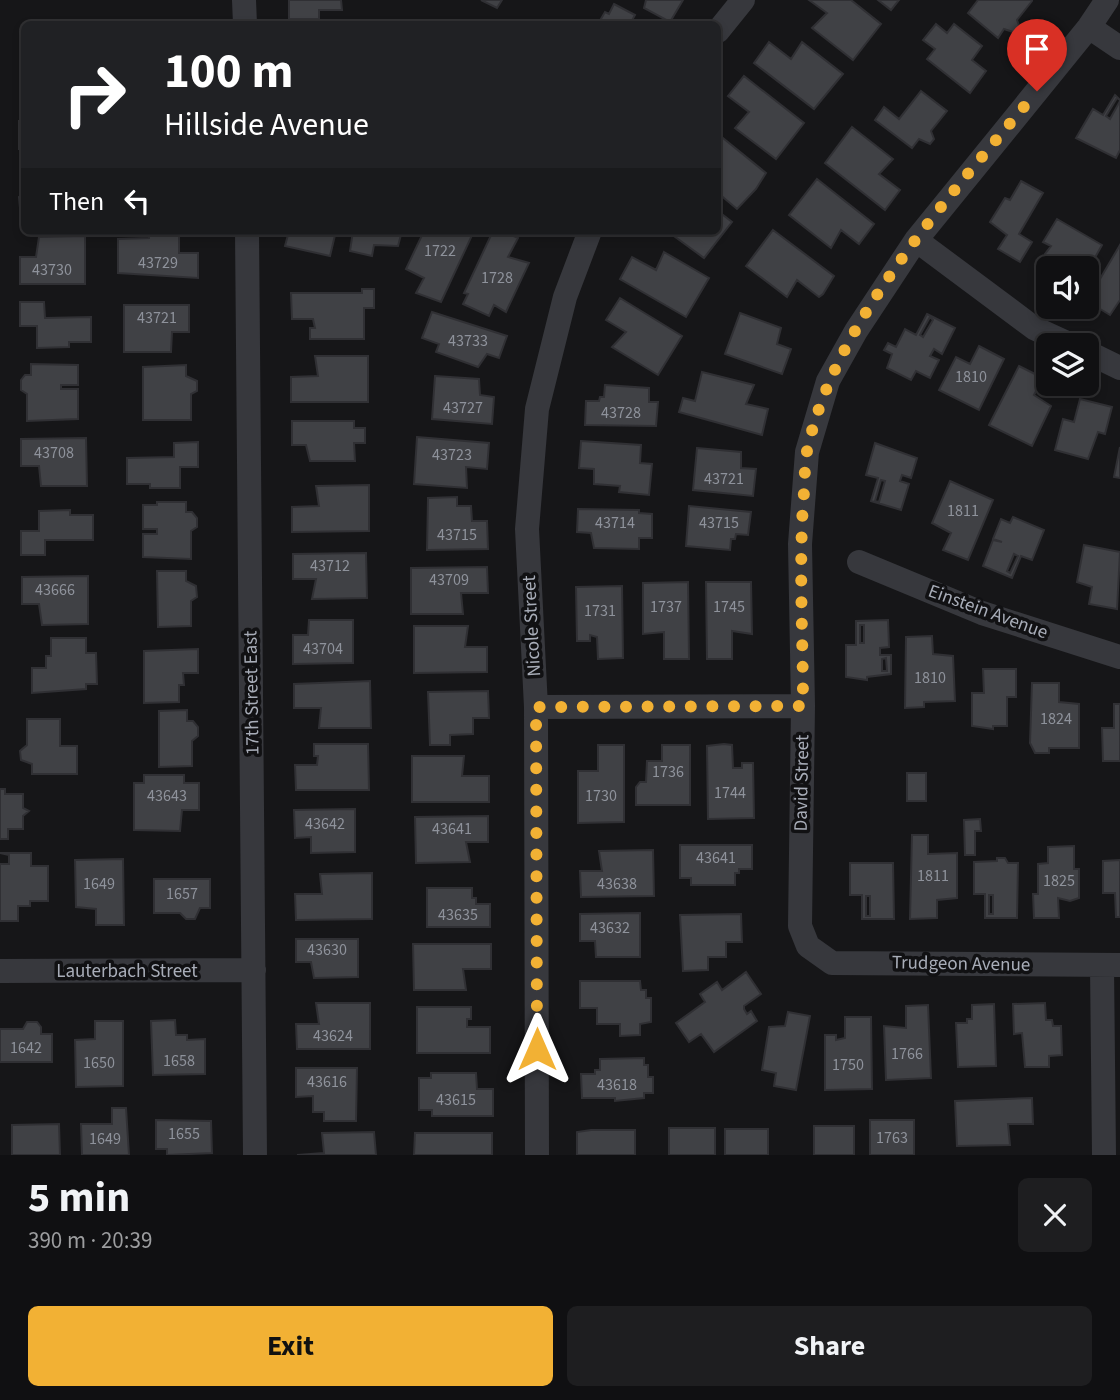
<!DOCTYPE html>
<html lang="en">
<head>
<meta charset="utf-8">
<style>
  :root { --surface:#101012; --page:#1e1e20; --text:#f1f3f6; --muted:#9c9d9f; --line:#303032; --accent:#f2b134 }
  body { margin:0; font-family:"Source Sans 3",sans-serif; background:var(--page); color:var(--text); height:100vh; display:flex; flex-direction:column; font-size:26px; white-space:nowrap }
  * { box-sizing:border-box; margin:0 }
  p { font-size:23px; color:var(--muted) }
  .icon { flex:none; width:38px; height:38px; fill:none; stroke:currentColor; stroke-width:2; stroke-linecap:round; stroke-linejoin:round }
  .map { position:relative; height:1155px; overflow:hidden }
  .side { display:flex; flex-direction:column; background:var(--surface); flex:1 }
  .side>* { flex:none }
  .hud { position:absolute; left:21px; top:21px; width:700px; height:214px; border-radius:10px; box-shadow:0 4px 10px #0003,0 0 0 2px var(--line); background:#202124; color:#fff; overflow:hidden }
  .fabs { position:absolute; left:1036px; top:256px; display:grid; gap:14px }
  .fabs a { display:grid; place-items:center; width:63px; height:63px; border-radius:10px; background:var(--surface); box-shadow:0 4px 10px #0003,0 0 0 2px var(--line); font-size:35px }
  .pin { position:absolute; display:grid; place-items:center; width:60px; height:60px; color:#fff; margin:-72px -30px; border-radius:50% 50% 50% 0; rotate:-45deg; box-shadow:0 0 7px #0007 }
  .pin .icon { rotate:45deg }
  .me { position:absolute; width:77px; margin:-38px; rotate:0deg; stroke-linejoin:round; filter:drop-shadow(0 0 5px #0008) }
  .turn { display:flex; align-items:center; gap:24px; height:147px; padding:0 28px; font-size:32px }
  .turn .icon { width:91px; height:91px; stroke-width:2.5 }
  .turn b { display:block; font-size:49px; line-height:60px }
  .then { display:flex; align-items:center; height:66px; padding:0 28px; background:#0003; gap:14px; font-size:26px }
  .round { display:grid; place-items:center; flex:none; width:74px; height:74px; border-radius:10px; background:var(--page) }
  .overview { display:flex; align-items:center; justify-content:space-between; height:119px; padding:0 28px }
  h1 { font-size:42px; font-weight:700; line-height:52px }
  .button { display:flex; gap:14px; margin-top:auto; padding:14px 28px }
  .button a { flex:1; height:80px; border-radius:10px; background:var(--accent); color:#111; font-size:28px; font-weight:700; line-height:80px; text-align:center }
  .button a+a { background:var(--page); color:var(--text) }
  .map>svg:first-child { display:block }
</style>
</head>
<body>
<div class="map">
<svg width="1120" height="1155" viewBox="0 0 1120 1155">
  <rect width="100%" height="100%" fill="#161618"/>
  <!-- building -->
  <path fill="#404145" stroke="#303034" stroke-width="2" fill-rule="evenodd" d="M289,0h52l1,10h-23v9h-30z
    M481,0h21l-5,8z
    M646,0h37l-13,22 -26,-14z
    M809,0h42l30,24 -28,36 -41,-32 15,-15z
    M878,0h21l-8,10z
    M978,0h54v1l-15,19 3,8 -4,5 -12,-4 -6,9 -30,-25z
    M614,4l21,11 -5,9h-32l7,-12 4,2z
    M936,24l11,9 7,-9 28,22 -10,14 14,11 -16,22 -43,-34 8,-10 -12,-9z
    M769,42l22,17 11,-17 41,32 -29,35 -60,-46z
    M744,76l60,47 -28,36 -41,-31 14,-16 -21,-16z
    M921,91l26,20 -16,20 3,8 -4,5 -11,-5 -7,9 -37,-28 9,-13 15,12z
    M1115,95l5,5 -3,-2 -11,18 4,3 10,-18v49l-4,8 -40,-20 17,-29 10,6z
    M19,121h5v28h-5z
    M852,127l41,32 -14,15 21,16 -15,20 -60,-47z
    M718,134l48,39 -10,16 -19,20 -19,-16z
    M817,179l57,45 -15,20 -18,-14 -10,18 -42,-33z
    M1021,181l22,12 -24,41 13,8 -12,20 -22,-13 9,-14 -17,-13 15,-24 5,2z
    M24,193v19l-4,-4 -1,-11z
    M718,211l14,11 -28,36 -37,-27h51z
    M1057,219l45,26 -15,27v-4h-31l1,-3 -12,-11 6,-8 -8,-4z
    M773,230l61,46 -11,18 -4,3 -22,-17 -10,17 -41,-31z
    M289,231h47l-6,25 -45,-10z
    M353,231h49l-4,15 -24,-1 -2,11 -22,-5z
    M424,231h50l-33,71 -25,-9 8,-15 -18,-9z
    M493,231h10l15,7 -10,19 21,6 -23,49 -12,-7 -5,11 -26,-12 5,-10 -4,-1z
    M179,232v21h19v25l-80,-5v-34l31,-1v-5z
    M85,236v48h-65v-27h16l3,-20z
    M1120,245v55l-10,15 -23,-14z
    M664,252l45,26 -23,39 -66,-38 12,-22 24,13z
    M362,289h12v19h-10v31h-54v-11h5l-2,-9h-21l-1,-26h71z
    M620,298l62,38 -24,39 -46,-28 14,-15 -20,-12z
    M20,302h24l1,16 46,-1v25h-22v5l-32,1v-22h-17z
    M124,305h65v27h-17l-1,20h-47z
    M432,312l75,24 -8,22 -12,-4 -9,13 -42,-15 3,-8 -17,-6z
    M740,313l41,15 -4,16 14,5 -9,25 -57,-20z
    M927,314l28,14 -13,26 -8,-5 -4,7 9,4 -9,18 -14,-7 -5,9 -24,-12 5,-14 -8,-4 4,-7 8,4 9,-18 11,6zM930,317l3,3 -10,17 -3,-2z
    M979,346l25,13 -25,51 -40,-20 17,-33 14,7z
    M315,356h53v46h-77v-25l27,-1z
    M31,364l47,1v20h-17v4h17v30l-51,2v-27l-6,-4v-10l4,-5h6z
    M186,365v11l11,5v10l-6,3v26h-48v-53z
    M1019,366l24,12 -9,17 17,11 -19,40 -43,-21z
    M702,372l52,13 -8,19 22,5 -6,26 -83,-23 4,-14 12,3z
    M435,376l44,3 1,16 14,2 -2,27 -60,-5z
    M605,385l44,3v14h9l-2,24 -71,-1 1,-24h13l1,-4h4z
    M1080,399l32,8 -7,27 -7,-2 -10,27 -33,-9 8,-31 11,3z
    M292,421h62v7h11v15h-11l1,18h-45l-4,-16h-14z
    M417,437l72,6 -2,26 -21,-2 1,21 -53,-4z
    M86,438l1,48h-46l-2,-20h-18v-27z
    M581,441l60,4 -1,18 12,1 -3,31 -30,-3 1,-6 -26,-2v-15l-15,-1z
    M198,442v25h-18v21h-30v-4h-23v-26l47,-1v-14z
    M875,443l42,15 -6,20 -9,-3 -2,6 9,3 -8,26 -30,-9 7,-23 -12,-3zM881,480l4,1 -6,21 -4,-1z
    M1120,447v31l-6,-1z
    M697,448l44,4v16l15,1 -3,27 -60,-6z
    M950,481l43,19 -25,60 -25,-10 8,-17 -19,-10z
    M369,485v46l-77,1v-25l27,-1 -3,-20z
    M457,497v9h14l1,15h15l1,28 -61,1 1,-52z
    M157,502h29v10h6l5,6v9l-6,4v28l-48,-2v-23h14v-5h-14v-24h14z
    M689,506l62,6 -3,23 -12,-1 -1,5h-4l-1,11 -44,-4z
    M578,509l61,1v3l13,1v24h-13v11l-45,-1 -3,-15 -14,-1z
    M70,510v5h23v25h-48v15h-24v-24h18v-20z
    M1013,517l31,13 -12,30 -11,-4 -9,22 -29,-12 10,-26 9,2 -9,-3 8,-20 9,4zM1014,554l4,2 -8,17 -3,-2z
    M1084,545l36,7 -3,57 -28,-5 3,-17 -15,-5z
    M366,553l1,45 -55,1 4,-20h-23v-25z
    M487,567l1,26h-27l2,21h-52v-46z
    M157,571h29v10l10,5 1,11 -6,4v25l-33,1z
    M88,576v48l-46,1 -3,-21h-17v-27z
    M688,582l1,77h-25v-27l-21,2v-51z
    M706,582h45l1,52 -20,-3v28h-25z
    M622,586l1,72 -25,1 -1,-22 -7,-2v6h-13l-1,-54z
    M309,620h44v43l-60,1v-29h15z
    M888,620l1,27 -9,1v7h11v19l-24,3v3l-21,-3v-32h10v-24zM860,625h4v18h-4zM886,658l1,13h-5v-12z
    M414,626h54l-3,21h22v25l-73,1z
    M932,636l1,18 20,2 2,45 -31,1v5l-19,1 1,-71z
    M51,638h35v15h10l1,31h-11v5l-54,4v-25h14v-12h5z
    M198,649v24h-15l1,12h-5v17l-35,1v-52z
    M983,669h33v28h-9v29h-14v3l-21,-3v-33h12z
    M370,681l1,47h-52l2,-20h-27v-24z
    M1032,683h27v19l20,2v44h-30v5h-14l-5,-10z
    M488,691l1,27h-16v16l-23,1v10h-20l-2,-53z
    M1114,704h6v57h-17l-1,-33h12z
    M187,710v11h6l5,6v9l-6,5v25l-33,1v-56z
    M27,719h33v27h17v28h-45v-10l-11,-4 -1,-9 7,-6z
    M314,744h54l1,46h-73l-1,-25h22l1,-9h-4z
    M724,744l8,1 1,23h9v-5h11l1,55 -46,1 -1,-73z
    M598,745h26v77l-46,1v-52h20z
    M662,745h28v60h-54v-18l4,-5h6l1,-21h15z
    M412,756h52l-2,20h27v26h-77z
    M907,773h19v28h-19z
    M144,775h40v8h15v27h-17l-2,21 -46,-1v-47h10z
    M0,789h5v5h18v14l6,3 -6,5v13h-15v10h-8z
    M355,809v43l-44,1v-16l-16,1 -1,-28z
    M488,816v26h-22l4,20 -54,1 -1,-46z
    M980,819l1,12h-6v24h-10l-1,-35z
    M912,835h16v19l29,-1v45l-20,2v18l-27,1z
    M680,845h72v24h-13v4h-4v12h-44v-7h-11z
    M1074,846v23h5v29l-9,3 -12,-3 1,20h-25l-1,-24h5v-30l10,-1v-16z
    M653,850l1,46 -73,1 -1,-26h22l-3,-20z
    M0,853h31v13h17v35h-18v5h-12v15h-18v-57h9v-9z
    M997,858h8l3,5h10l-1,55h-32v-24h-11v-32l23,-1zM989,895h4v19h-4z
    M123,859l1,66h-28v-16l-20,-2 -1,-47z
    M1120,860v57h-4l-1,-24h-12v-32z
    M850,863h43l1,56h-32v-24h-12zM866,896h4v20h-4z
    M372,873v46l-76,1 -1,-26h27l-2,-20z
    M154,879h56v29h-10l-5,11h-9l-6,-6h-26z
    M427,888h45v10h4v6h14v23h-63z
    M640,913v44h-44l-1,-16h-15v-27z
    M741,914l1,28h-16v15h-18v13l-25,1 -3,-56z
    M296,939h62v38l-44,1 -3,-16h-15z
    M413,944h78v25h-28l3,21h-52z
    M746,972l15,22 -17,12v3l3,5 4,-3 6,10 -43,31 -13,-18 -12,8 -13,-19 29,-21 -5,-8 17,-12 5,8z
    M580,981h60l1,9h5v8h5v24l-11,2v11l-20,1v-12h-23v-16h-17z
    M316,1003h54v46h-73l-1,-25h23z
    M1045,1003l1,17h6l1,6h8l1,29 -13,1v11h-24l-3,-34 -8,1 -1,-30z
    M994,1004l2,62 -38,1 -2,-44h11v-4h5v-14z
    M928,1005l3,73 -45,2 -2,-54 22,2v-22z
    M417,1007h54v12h-4v8h23v26h-73z
    M788,1012l22,4 -14,74 -22,-4 2,-13 -14,-3 7,-43 16,-1z
    M845,1017h26l1,72 -47,1v-55h11v5l9,-2z
    M175,1020l1,15h11v5l18,-1v35l-52,1 -2,-54z
    M95,1021h28v65l-47,1 -1,-47 20,-1z
    M27,1022h10l4,5v7h11v28h-52v-33h23z
    M644,1058v7h4v12h5v16h-9v5l-29,3v-3h-33l-1,-24h14v-4h5v-11z
    M296,1068h61l-1,53h-32v-9h-11v-16l-17,1z
    M431,1073h45l1,16h16v27h-61v-6h-13v-32h12z
    M1032,1098l1,26h-25l2,21 -53,1 -2,-45z
    M112,1108h14l3,47h-47l-1,-31h31z
    M156,1120l55,1 1,32 -45,2v-6h-11z
    M870,1120h44v35h-44z
    M59,1124l1,31h-48v-30z
    M814,1126h40v29h-40z
    M669,1128h46v27h-46z
    M725,1129h43v26h-43z
    M591,1130h44v25h-58v-23z
    M374,1132l2,23h-79l27,-2 -2,-20z
    M415,1133h77v22h-78z"/>
  <g fill="none" stroke-linecap="round" stroke-linejoin="round">
    <!-- street -->
    <path stroke="#37383d" stroke-width="24" d="M244,0l1,24
      M1107,0l-18,27 -173,213 -60,91 -28,50 -21,71 -7,92 3,162 -3,220 8,20 24,17 288,2
      M1089,27l31,21
      M718,31l25,-31
      M247,231l8,924
      M916,240l118,88 37,17
      M1087,352l33,16
      M859,562l123,51 138,44
      M536,707l267,-1
      M1102,966l2,189
      M0,971l254,-1
      M537,1155l-1,-448 -9,-178 10,-120 28,-112 25,-66"/>
  </g>
  <g fill="none" stroke-linecap="round" stroke-linejoin="round">
    <!-- route -->
    <path stroke="#f2b134" stroke-width="12" stroke-dasharray="0 21.6" d="M537,1049l-1,-342 267,-1c0,-68 -4,-135 0,-202 2,-18 1,-36 4,-53 28,-132 146,-258 230,-360"/>
  </g>
  <g text-anchor="middle" dominant-baseline="central" stroke-width="7" stroke-linejoin="round" paint-order="stroke">
    <!-- number labels -->
    <g font-size="16" fill="#8e929b">
      <text x="440" y="251">1722</text>
      <text x="158" y="263">43729</text>
      <text x="52" y="270">43730</text>
      <text x="497" y="278">1728</text>
      <text x="157" y="318">43721</text>
      <text x="468" y="341">43733</text>
      <text x="971" y="377">1810</text>
      <text x="463" y="408">43727</text>
      <text x="621" y="413">43728</text>
      <text x="54" y="453">43708</text>
      <text x="452" y="455">43723</text>
      <text x="724" y="479">43721</text>
      <text x="963" y="511">1811</text>
      <text x="615" y="523">43714</text>
      <text x="719" y="523">43715</text>
      <text x="457" y="535">43715</text>
      <text x="330" y="566">43712</text>
      <text x="449" y="580">43709</text>
      <text x="55" y="590">43666</text>
      <text x="666" y="607">1737</text>
      <text x="729" y="607">1745</text>
      <text x="600" y="611">1731</text>
      <text x="323" y="649">43704</text>
      <text x="930" y="678">1810</text>
      <text x="1056" y="719">1824</text>
      <text x="668" y="772">1736</text>
      <text x="730" y="793">1744</text>
      <text x="167" y="796">43643</text>
      <text x="601" y="796">1730</text>
      <text x="325" y="824">43642</text>
      <text x="452" y="829">43641</text>
      <text x="716" y="858">43641</text>
      <text x="933" y="876">1811</text>
      <text x="1059" y="881">1825</text>
      <text x="99" y="884">1649</text>
      <text x="617" y="884">43638</text>
      <text x="182" y="894">1657</text>
      <text x="458" y="915">43635</text>
      <text x="610" y="928">43632</text>
      <text x="327" y="950">43630</text>
      <text x="333" y="1036">43624</text>
      <text x="26" y="1048">1642</text>
      <text x="907" y="1054">1766</text>
      <text x="179" y="1061">1658</text>
      <text x="99" y="1063">1650</text>
      <text x="848" y="1065">1750</text>
      <text x="327" y="1082">43616</text>
      <text x="617" y="1085">43618</text>
      <text x="456" y="1100">43615</text>
      <text x="184" y="1134">1655</text>
      <text x="892" y="1138">1763</text>
      <text x="105" y="1139">1649</text>
    </g>
    <!-- street labels -->
    <g font-size="19" fill="#a8adb8" stroke="#111113">
      <text transform="translate(988 612) rotate(20)">Einstein Avenue</text>
      <text transform="translate(532 626) rotate(-93)">Nicole Street</text>
      <text transform="translate(252 693) rotate(-91)">17th Street East</text>
      <text transform="translate(802 783) rotate(-89)">David Street</text>
      <text transform="translate(961 964) rotate(1)">Trudgeon Avenue</text>
      <text x="127" y="971">Lauterbach Street</text>
    </g>
  </g>
</svg>
<div class="fabs">
<a><svg class="icon" aria-label="sound" viewBox="0 0 24 24"><path d="M4 9h4l5-4v14l-5-4H4zM17 9q2 3 0 6"/></svg></a>
<a><svg class="icon" aria-label="layers" viewBox="0 0 24 24"><path d="M12 4l9 5-9 5-9-5zM3 14l9 5 9-5"/></svg></a>
</div>
<div class="pin" style="left:1037px;top:91px;background:#d93025"><svg class="icon" aria-label="arrive" viewBox="0 0 24 24"><path d="M6 21V4h12l-3 4 3 4H6"/></svg></div>
<svg class="me" style="left:537px;top:1049px" viewBox="-20 -20 40 40"><path d="M0-17L14 15 0 8-14 15z" fill="#f2b134" stroke="#fff" stroke-width="4"/></svg>
<div class="hud">
<div class="turn"><svg class="icon" aria-label="right" viewBox="0 0 24 24"><path d="M7 20v-9h11M14 6l5 5-5 5"/></svg><div><b>100 m</b>Hillside Avenue</div></div>
<div class="then">Then<svg class="icon" aria-label="left" viewBox="0 0 24 24"><path d="M17 20v-9H6M10 6l-5 5 5 5"/></svg></div>
</div>
</div>
<section class="side">
<div class="overview"><div><h1>5 min</h1><p>390 m · 20:39</p></div><a class="round"><svg class="icon" aria-label="close" viewBox="0 0 24 24"><path d="M6 6l12 12M18 6L6 18"/></svg></a></div>
<div class="button"><a>Exit</a><a>Share</a></div>
</section>
</body>
</html>
